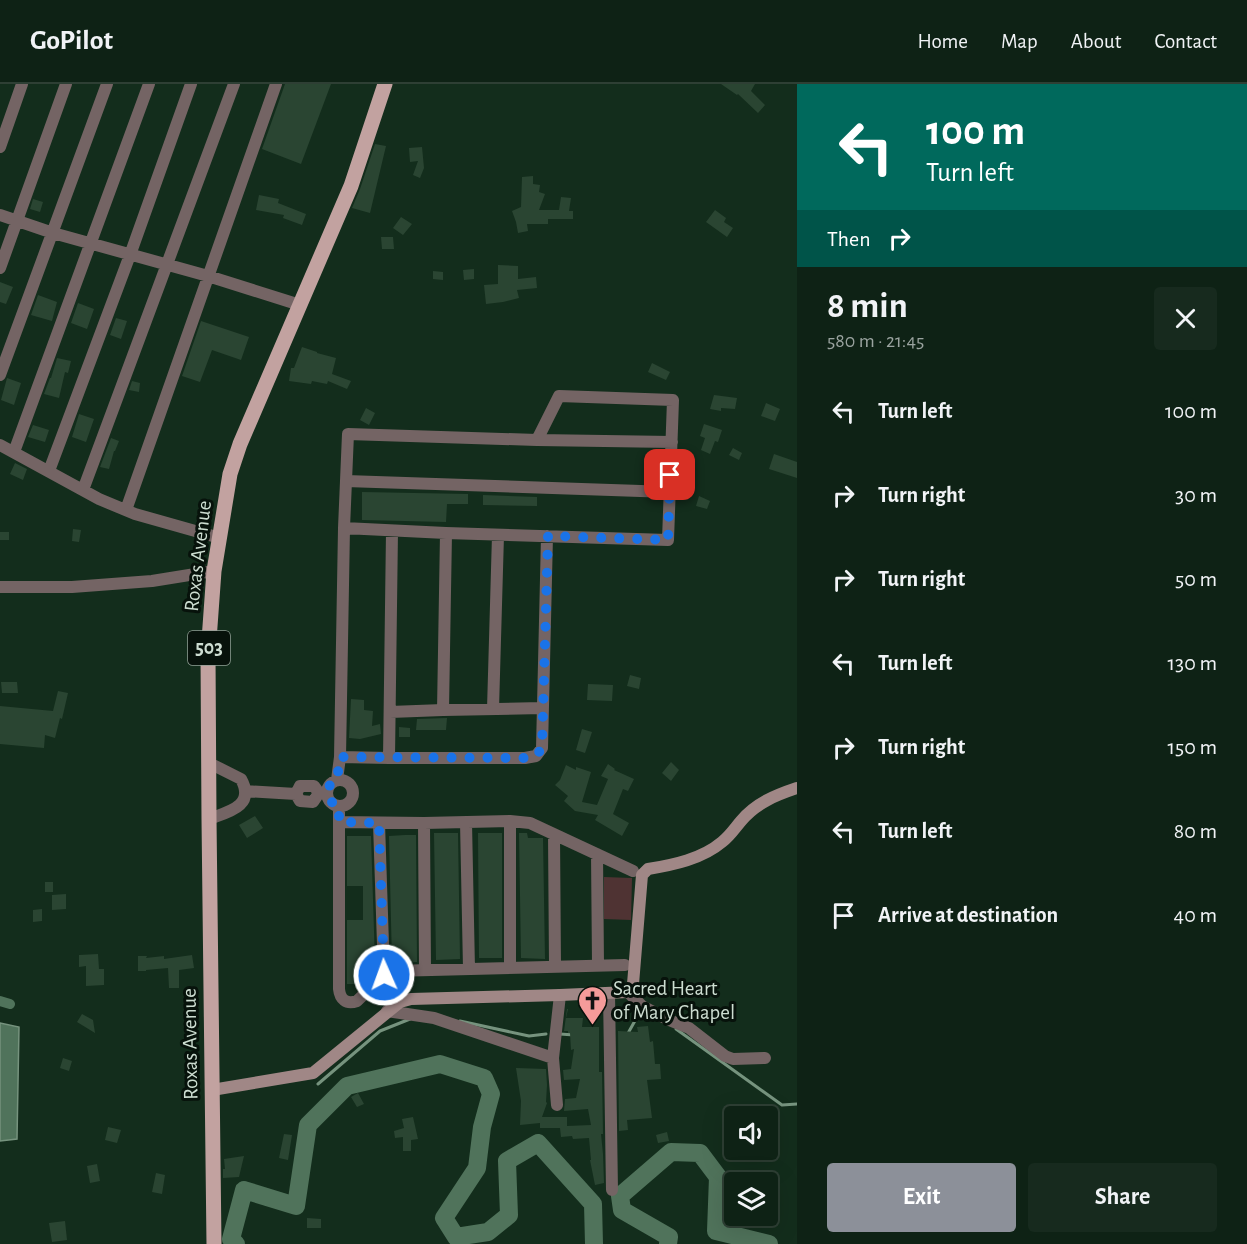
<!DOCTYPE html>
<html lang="en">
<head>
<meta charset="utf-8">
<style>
  :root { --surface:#0e2215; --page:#172a1e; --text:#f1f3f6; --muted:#9ba4a0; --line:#2e3f34; --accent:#8c9099 }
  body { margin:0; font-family:"Alegreya Sans",sans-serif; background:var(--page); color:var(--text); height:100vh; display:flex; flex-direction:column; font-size:22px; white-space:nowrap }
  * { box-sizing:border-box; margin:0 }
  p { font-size:20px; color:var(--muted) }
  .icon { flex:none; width:33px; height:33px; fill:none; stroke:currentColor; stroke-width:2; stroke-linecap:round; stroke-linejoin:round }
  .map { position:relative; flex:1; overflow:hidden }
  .drawer { display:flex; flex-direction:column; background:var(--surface); width:450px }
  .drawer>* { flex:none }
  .hud { background:#00695c; color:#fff; overflow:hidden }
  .buttons { position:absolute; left:724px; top:1022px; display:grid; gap:12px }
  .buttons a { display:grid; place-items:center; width:54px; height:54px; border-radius:6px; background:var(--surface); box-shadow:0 6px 24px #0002,0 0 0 2px var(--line); font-size:30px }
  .pin { position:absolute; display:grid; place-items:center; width:51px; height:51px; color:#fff; margin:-26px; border-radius:12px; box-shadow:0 3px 9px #0006 }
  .me { position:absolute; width:66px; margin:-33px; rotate:358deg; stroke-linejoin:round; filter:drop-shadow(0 0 4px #0008) }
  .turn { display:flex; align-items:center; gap:21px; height:126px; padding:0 30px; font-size:27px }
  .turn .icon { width:78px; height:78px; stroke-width:2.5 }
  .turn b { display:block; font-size:42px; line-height:51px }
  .then { display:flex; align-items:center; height:57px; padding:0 30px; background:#0003; gap:12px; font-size:22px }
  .round { display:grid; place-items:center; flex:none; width:63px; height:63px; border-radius:6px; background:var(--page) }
  .summary { display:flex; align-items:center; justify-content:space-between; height:102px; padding:0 30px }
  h1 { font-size:36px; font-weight:700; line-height:45px }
  .action { display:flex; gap:12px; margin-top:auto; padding:12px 30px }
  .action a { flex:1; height:69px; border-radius:6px; background:var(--accent); color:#fff; font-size:24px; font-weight:700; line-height:69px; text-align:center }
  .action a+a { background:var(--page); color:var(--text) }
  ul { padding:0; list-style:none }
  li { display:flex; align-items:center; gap:18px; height:84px; padding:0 30px }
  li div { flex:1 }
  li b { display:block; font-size:22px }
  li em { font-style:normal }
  header { display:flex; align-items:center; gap:36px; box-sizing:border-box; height:84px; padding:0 30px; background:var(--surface); border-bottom:2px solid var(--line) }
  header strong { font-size:28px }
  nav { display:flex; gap:33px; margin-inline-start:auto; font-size:21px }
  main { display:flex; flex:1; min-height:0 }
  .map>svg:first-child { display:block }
</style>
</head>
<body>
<header>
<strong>GoPilot</strong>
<nav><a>Home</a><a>Map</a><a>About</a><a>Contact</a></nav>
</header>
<main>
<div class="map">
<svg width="797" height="1160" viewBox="0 0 797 1160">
  <rect width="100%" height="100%" fill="#132d1c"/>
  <!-- green -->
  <path fill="#4f3333" d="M604,793l28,1 -1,42 -27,-1z"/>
  <!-- water -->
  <path fill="#50735b" stroke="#76937e" stroke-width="1.5" d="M0,939l19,4 -2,112 -17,2z"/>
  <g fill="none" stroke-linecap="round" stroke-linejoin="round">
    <!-- stream -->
    <path stroke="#76937e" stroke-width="3" d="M460,937l69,15 17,-2
      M676,945l106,76 15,-1
      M560,950l14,1
      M627,951l14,-25
      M318,1000l62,-53 30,-12"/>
    <!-- canal -->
    <path stroke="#50735b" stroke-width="10" d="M0,917l10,3"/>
    <!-- river -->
    <path stroke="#50735b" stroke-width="18" d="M236,1160l-5,-5 13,-49 52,16 12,-81 39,-39 93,-22 44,14 7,16 -9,33 -5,41 -33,50 12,19 32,-5 21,-17 -2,-54 31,-18 55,61 1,40
      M668,1160l1,-7 -47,-27 -2,-14 51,-44 29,1 18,24 -2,54 53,13"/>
  </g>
  <!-- building -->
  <path fill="#2a4532" d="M285,0h46l-30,80 -39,-15z
    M721,0h34l-4,7 14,14 -7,8 -20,-19 -1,1z
    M375,60l11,2 -16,67 -18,-5 8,-19z
    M422,63l2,21 -4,10 -7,-3 5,-14 -8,1 -1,-14z
    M533,92v8l7,1 -1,7 6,2 -6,16h20l2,-13 10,1 -2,13h4v8h-25v5h-21l1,7 -10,2 -2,-11 -4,-11 9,-4 1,-30z
    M259,111l20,4 -1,4 28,11 -4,11 -19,-7 1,-3 -28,-5z
    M33,115l10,3 -3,10 -10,-3z
    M715,126l11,8 -2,4 9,6 -6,9 -21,-15z
    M401,133l11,7 -9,11 -10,-7z
    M381,153h12l1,12h-12z
    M498,181l20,1v13l18,-2 1,11 -20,2 2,8 -16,4 -17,2 -2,-19 14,-1z
    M474,185v10l-10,1 -1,-10z
    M433,187l10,1v8l-10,-1z
    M0,198l13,5 -7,17 -6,-2z
    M38,211l19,7 -5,19 -21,-6z
    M78,219l16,6 -7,20 -16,-6z
    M116,234l11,3 -6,18 -11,-4z
    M201,237l48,16 -8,23 -29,-10 -12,32 -18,-6z
    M302,263l15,5v1l19,5 -4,16 19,7 -4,8 -19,-8 -1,3 -15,-3 -1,3 -22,-3 2,-13h3z
    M57,274l14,3 -3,12 -3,-1 -6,26 -15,-4 6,-16h1z
    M652,279l18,9 -4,8 -18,-8z
    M7,294l14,5 -7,22 -13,-5z
    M132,297l8,2 -1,9 -10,-2z
    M714,311l23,3 -2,11 -14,-1v3l-11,-2z
    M766,319l14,6 -5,12 -14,-5z
    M366,324l9,5 -6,12 -9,-5z
    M79,330l15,5 -8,23 -14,-5z
    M704,340l18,6 -4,12 -3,-1 -5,13 -9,-4 4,-12 -5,-2z
    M33,341l16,5 -4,12 -17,-5z
    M111,354l8,3 -4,10h-1l-5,18 -9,-2z
    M733,364l9,5 -3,7 -10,-5z
    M774,370l23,8v16l-28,-9z
    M15,379l12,6 -4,11 -13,-6z
    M362,408l106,2v10h-21l-1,18 -84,-2z
    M483,411l54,2v9l-54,-1z
    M699,412l11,5 -3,8 -11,-3z
    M73,445l8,1 -2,12 -7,-1z
    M0,448h9v8h-9z
    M630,591l11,3 -2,11 -12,-3z
    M1,598h16l1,11h-16z
    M588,600l25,1 -1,16 -25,-1z
    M58,607l10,2 -6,26 -2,-1 -5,20 -10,-3 -1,13 -44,-4v-38l53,5z
    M351,615l13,1v10l9,1 -1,15 8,-2 1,10 -21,5 -11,-1z
    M447,634l-1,12h-30l1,-11z
    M399,643l11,1v9h-11z
    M582,645l10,3 -7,21 -9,-3z
    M671,678l8,8 -8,11 -9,-8z
    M608,680l7,5 -1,1 20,9 -6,12 -5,-2 -10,25 16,9 -7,13 -27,-16 3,-5 -23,-4 -11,-10 4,-5 -13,-11 5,-5 6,-15 10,5v-3l15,5 -9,30 15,3 11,-26 -7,-3z
    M255,732l8,12 -16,10 -8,-13z
    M434,749h24l2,126 -24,1z
    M478,749h24v125h-23z
    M519,749h8l1,5h15l2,121 -24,-1z
    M405,751h11l1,127 -25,1 -3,-127z
    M347,752h24l4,127h-16v21h-12v-64h16v-34h-16z
    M45,798h8v10h-8z
    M66,810v15l-14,1v-15z
    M42,825v12l-9,1v-12z
    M98,870l1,15h5v16l-18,1v-20l-7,1v-12z
    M192,871l2,13 -15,2v18h-10l-1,-20 -22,2v1h-8v-15h9l-1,2 18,-2v3z
    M567,925h1l-2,9h17l-1,9h17v45h3l1,62h-2l2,20 1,29 -9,2 -5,-25h1l-2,-22 -16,1 -1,-3 -11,1 -1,-9h-20v-5l-20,2 1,-24 -5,-33 30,1 1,16 -1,17 1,1 -5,14h25v9l24,-1 -3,-16 -24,2 1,-12 11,-1 4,-19 -16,1 -1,-10 8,-1 3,-20 -3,1 -1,-17h-2v-2h-4z
    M82,930l11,6 2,13 -18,-11z
    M648,942l2,16 3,-1 2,23h5l1,15 -14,1 5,38 -25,2 1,10 -9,1 -1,-100 20,1 -1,-5z
    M63,974l9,3 -3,10 -9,-3z
    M358,1009l6,11 -7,3 -6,-10z
    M413,1033l5,22 -7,1v11h-8v-14l-8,1 -1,-7 10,-3 -2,-9z
    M108,1043l13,3 -4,13 -12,-3z
    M667,1048l2,9 -11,2 -2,-8z
    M284,1050l8,1 -4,25 -9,-2z
    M244,1072l-5,21 -16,1v-9h2l-1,-10z
    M97,1080l3,17 -10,2 -3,-17z
    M156,1089l9,2 -3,19 -10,-2z
    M307,1134l14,1v9h-14z
    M65,1137l2,19 -15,2 -3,-19z"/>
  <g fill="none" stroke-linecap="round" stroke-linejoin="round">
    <!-- street -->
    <path stroke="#746464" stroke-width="12" d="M0,63l22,-63
      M0,131l53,18 155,43 92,29
      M0,184l66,-184
      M0,291l107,-291
      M0,361l99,54 36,15 85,24
      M14,368l135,-368
      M49,387l81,-216 61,-171
      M346,397l324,11
      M83,406l151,-406
      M126,426l150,-426
      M344,444l102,5 222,7 5,-140 -114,-4 -22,44
      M0,503h72l80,-6 62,-10
      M493,625l5,-174
      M443,626l3,-177
      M390,628l53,-2 99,-2
      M340,673l49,1h136l11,-2 6,-8 5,-212
      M389,674l3,-227
      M209,679l32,16c15,27 -13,33 -32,40
      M327 709a13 13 0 1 1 26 0a13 13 0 1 1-26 0Z
      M337,696l3,-23 4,-229 4,-94 189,6 135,2
      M245,707l51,3
      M296,710l4,-8h14l5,7 8,1
      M296,710l4,7 13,1 6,-9
      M339,722v183c1,10 7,16 18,12l27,-26 8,-4 233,-6
      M339,738l85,1 86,-2 20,2 103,48
      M466,738l3,147
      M379,739l5,152
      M424,739l1,147
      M554,750l1,132
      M597,770l1,111
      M510,883v-146
      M628,908l14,14 27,14 20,8 36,28 8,3 32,-1
      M609,909l3,197
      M387,927l47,7 119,40
      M557,1021l-4,-47 7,-63"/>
    <!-- secondary -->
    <path stroke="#a08786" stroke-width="12" d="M212,1006l101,-17 87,-71 11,-3 149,-4 68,-3 5,-8 9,-109 6,-6c25,-4 54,-10 74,-27 8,-6 13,-14 19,-21 15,-18 35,-26 56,-33"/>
    <!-- primary -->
    <path stroke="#c2a2a0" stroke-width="15" d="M214,1160l-5,-425 -1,-165 6,-83 16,-97 10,-30 111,-258 34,-102"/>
  </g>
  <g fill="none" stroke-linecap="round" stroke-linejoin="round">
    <!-- route -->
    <path stroke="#1a73e8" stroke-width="10" stroke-dasharray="0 18" d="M384,891l-5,-152 -40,-1v-16c-10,-3 -14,-12 -9,-21l7,-5 3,-23 185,1 11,-2 6,-8 6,-212 120,4 2,-65"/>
  </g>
  <!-- icons -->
  <defs>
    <symbol id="church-pin" viewBox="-11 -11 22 30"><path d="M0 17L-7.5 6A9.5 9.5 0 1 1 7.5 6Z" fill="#f59b9a" stroke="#07120b"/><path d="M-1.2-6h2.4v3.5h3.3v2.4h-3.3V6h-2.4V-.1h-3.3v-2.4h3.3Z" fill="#111"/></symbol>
  </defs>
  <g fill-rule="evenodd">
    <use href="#church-pin" x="576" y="900" width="33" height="45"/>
  </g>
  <g text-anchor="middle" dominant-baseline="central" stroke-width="6" stroke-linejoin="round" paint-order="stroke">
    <!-- shield labels -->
    <rect fill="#07120b" stroke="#92a096" stroke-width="1.5" x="188" y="547" width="42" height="34" rx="4.5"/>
    <g font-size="20" font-weight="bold" fill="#cdddd1">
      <text x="209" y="564">503</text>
    </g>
    <!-- street labels -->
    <g font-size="21" fill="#cdddd1" stroke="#07120b">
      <text transform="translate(198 472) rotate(-83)">Roxas Avenue</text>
      <text transform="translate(190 960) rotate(-91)">Roxas Avenue</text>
    </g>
    <!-- poi labels -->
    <g font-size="21" fill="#cdddd1" stroke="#07120b" text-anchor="start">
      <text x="613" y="904">Sacred Heart<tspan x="613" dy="24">of Mary Chapel</tspan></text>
    </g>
  </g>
</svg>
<div class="buttons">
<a><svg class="icon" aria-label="sound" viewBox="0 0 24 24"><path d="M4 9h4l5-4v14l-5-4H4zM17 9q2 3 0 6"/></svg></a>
<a><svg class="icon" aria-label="layers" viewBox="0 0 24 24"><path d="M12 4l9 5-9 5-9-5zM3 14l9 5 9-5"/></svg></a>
</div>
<div class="pin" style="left:670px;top:391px;background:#d93025"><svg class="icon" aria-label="arrive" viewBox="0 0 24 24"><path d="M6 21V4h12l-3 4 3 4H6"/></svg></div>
<svg class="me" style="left:384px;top:891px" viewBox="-20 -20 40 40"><circle r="17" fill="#1a73e8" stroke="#fff" stroke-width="3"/><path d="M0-11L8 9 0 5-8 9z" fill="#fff"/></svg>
</div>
<section class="drawer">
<div class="hud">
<div class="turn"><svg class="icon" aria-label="left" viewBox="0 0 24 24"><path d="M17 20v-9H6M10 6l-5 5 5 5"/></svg><div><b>100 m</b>Turn left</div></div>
<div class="then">Then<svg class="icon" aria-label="right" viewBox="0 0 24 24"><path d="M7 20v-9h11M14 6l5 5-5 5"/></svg></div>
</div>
<div class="summary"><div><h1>8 min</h1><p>580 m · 21:45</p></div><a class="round"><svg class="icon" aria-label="close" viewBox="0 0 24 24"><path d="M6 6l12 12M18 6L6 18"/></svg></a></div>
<ul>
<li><svg class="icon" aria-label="left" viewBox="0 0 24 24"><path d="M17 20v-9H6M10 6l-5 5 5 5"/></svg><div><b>Turn left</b></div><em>100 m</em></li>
<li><svg class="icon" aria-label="right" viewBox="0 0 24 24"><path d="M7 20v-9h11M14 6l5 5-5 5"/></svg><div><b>Turn right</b></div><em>30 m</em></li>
<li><svg class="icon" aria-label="right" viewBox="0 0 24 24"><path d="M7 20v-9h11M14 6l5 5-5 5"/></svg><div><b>Turn right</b></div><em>50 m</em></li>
<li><svg class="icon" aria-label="left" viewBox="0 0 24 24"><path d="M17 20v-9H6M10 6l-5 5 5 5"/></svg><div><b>Turn left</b></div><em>130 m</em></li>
<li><svg class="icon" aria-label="right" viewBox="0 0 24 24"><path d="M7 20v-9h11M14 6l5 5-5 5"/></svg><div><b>Turn right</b></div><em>150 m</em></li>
<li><svg class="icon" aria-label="left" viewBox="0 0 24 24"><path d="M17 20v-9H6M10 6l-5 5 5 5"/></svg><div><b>Turn left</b></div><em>80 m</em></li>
<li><svg class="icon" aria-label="arrive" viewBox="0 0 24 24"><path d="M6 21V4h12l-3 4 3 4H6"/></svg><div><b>Arrive at destination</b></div><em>40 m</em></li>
</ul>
<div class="action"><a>Exit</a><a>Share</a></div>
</section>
</main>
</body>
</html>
